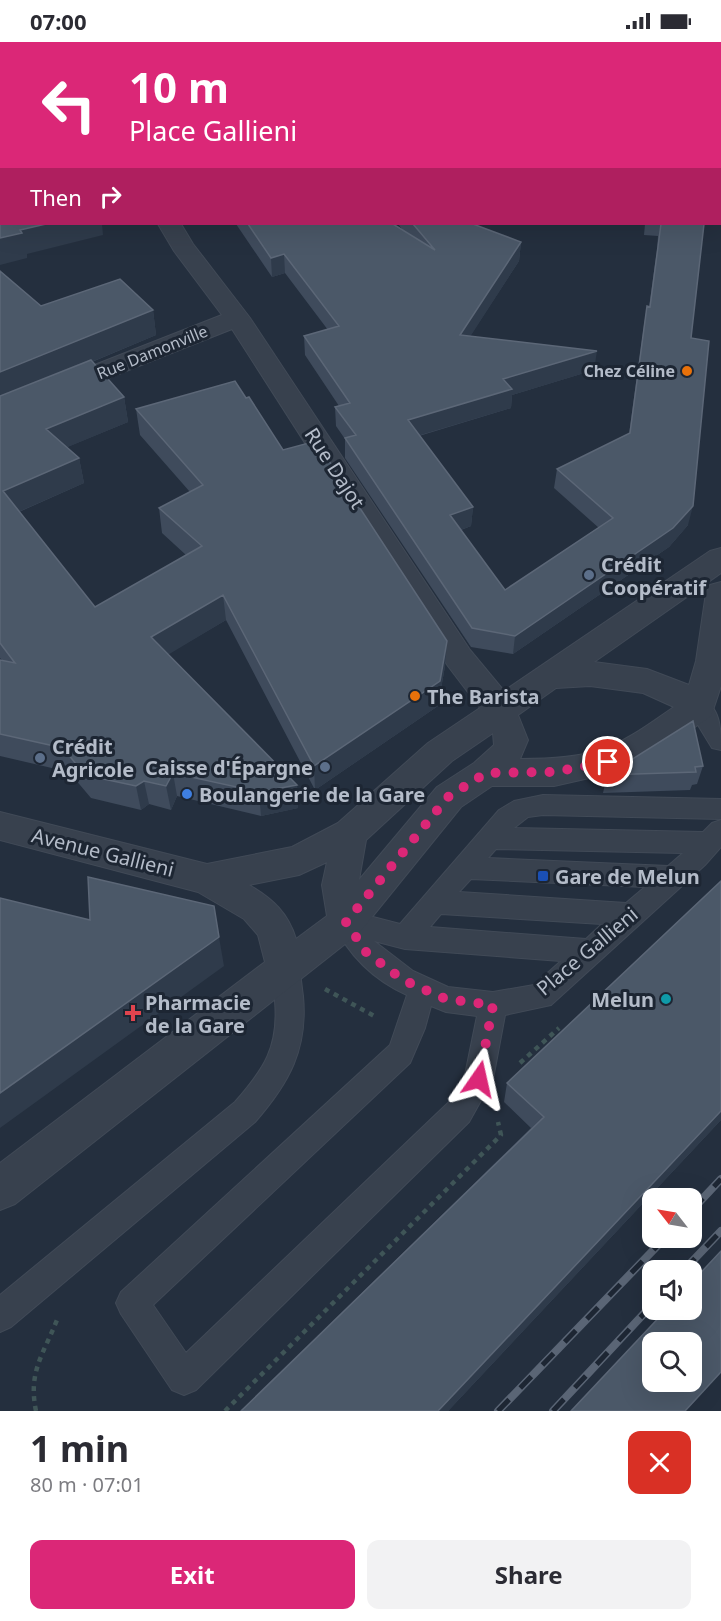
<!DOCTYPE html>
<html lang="en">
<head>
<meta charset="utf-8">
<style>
  :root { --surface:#fff; --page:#f2f2f3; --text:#2b2b33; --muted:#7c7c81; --accent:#db2777 }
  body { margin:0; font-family:"Noto Sans",sans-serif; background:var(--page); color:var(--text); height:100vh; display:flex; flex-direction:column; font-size:22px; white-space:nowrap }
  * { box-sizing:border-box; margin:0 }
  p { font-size:20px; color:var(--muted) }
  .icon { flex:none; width:33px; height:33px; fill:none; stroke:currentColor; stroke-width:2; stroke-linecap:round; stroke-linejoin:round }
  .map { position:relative; height:1369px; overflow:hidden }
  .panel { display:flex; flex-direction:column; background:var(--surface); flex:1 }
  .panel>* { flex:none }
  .guide { position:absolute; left:0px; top:0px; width:722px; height:183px; box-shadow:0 6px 24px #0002; background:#db2777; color:#fff; overflow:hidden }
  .needle { width:39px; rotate:301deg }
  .fabs { position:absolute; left:642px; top:1146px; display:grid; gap:12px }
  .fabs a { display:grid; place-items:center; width:60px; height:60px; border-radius:12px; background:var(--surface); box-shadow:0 6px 24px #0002; font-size:30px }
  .pin { position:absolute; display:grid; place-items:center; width:51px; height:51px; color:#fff; margin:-26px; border:3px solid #fff; border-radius:50%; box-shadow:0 2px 6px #0007 }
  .me { position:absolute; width:66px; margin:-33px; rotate:11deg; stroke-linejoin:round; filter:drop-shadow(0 0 4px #0008) }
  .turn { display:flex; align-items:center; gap:21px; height:126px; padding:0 30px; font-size:27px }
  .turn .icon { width:78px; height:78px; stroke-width:2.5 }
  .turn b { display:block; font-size:42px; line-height:51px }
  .then { display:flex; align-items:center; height:57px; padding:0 30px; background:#0003; gap:12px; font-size:22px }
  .round { display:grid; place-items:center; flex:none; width:63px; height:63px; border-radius:12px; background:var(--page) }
  .headline { display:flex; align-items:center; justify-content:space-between; height:102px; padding:0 30px }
  h1 { font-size:36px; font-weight:700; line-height:45px }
  .action { display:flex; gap:12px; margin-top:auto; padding:12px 30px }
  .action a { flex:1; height:69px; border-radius:12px; background:var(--accent); color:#fff; font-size:24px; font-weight:700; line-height:69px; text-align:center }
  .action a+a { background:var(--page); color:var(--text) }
  .status { display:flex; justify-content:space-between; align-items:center; height:42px; padding:0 30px; background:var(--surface); direction:ltr }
  .status svg { height:16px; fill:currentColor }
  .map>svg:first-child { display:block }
</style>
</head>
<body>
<div class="status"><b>07:00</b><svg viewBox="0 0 49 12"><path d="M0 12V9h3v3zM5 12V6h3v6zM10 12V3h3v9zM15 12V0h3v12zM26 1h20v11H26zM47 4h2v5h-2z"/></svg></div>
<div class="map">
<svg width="721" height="1369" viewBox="0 0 721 1369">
  <rect width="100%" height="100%" fill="#242f3e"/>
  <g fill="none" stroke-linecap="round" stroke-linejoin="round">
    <defs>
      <path id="service" d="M699,656c22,7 22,32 22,52l-9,-2 -25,-41 4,-6z
        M543,753l178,4v20l-178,-4 -15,2 -14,11 189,4 9,-9 9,-3v27l-16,18 -154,140 -46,10 -12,64 -24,43 -273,268 -12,5 -12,-5 -51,-76 -5,-11 5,-11 269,-247 17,-50c-33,-15 -59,-40 -74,-73l4,-8 9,-4 54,14 99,-114 15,-9zM496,807l187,4 -15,13 -180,-8zM471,837l174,8 -19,16 -167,-11zM441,872l161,10 -16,15 -156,-12zM374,899l31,8 156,12 -27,24 -41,7 -45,-5 -35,-16zM431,964l15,6 31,4 -12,59 -16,27 -263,251 -33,-48 257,-242 15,-35z
        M286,914l10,3c5,12 5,24 7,37 5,53 -14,87 -48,126l-244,205 -11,5v-37l235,-193c29,-33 44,-55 40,-101 -1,-14 -5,-28 1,-42z"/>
      <path id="minor" d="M37,0h20l1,2h-20z
        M720,41h1v12h-1z
        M158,182h23l12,20 57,74 220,332 34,41 206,-140 11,-3v25l-127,89 53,7 42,16 7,-24 10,-68 4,-8 11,-3v104l-10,30 -44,30 -47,25 -66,15h-62l-31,21 -102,126 -344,271 -15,6v-47l265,-201 -7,-27 -14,-16 -46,-27 -198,-52v-28l207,52 85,-17 46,-24 90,-80 52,-35 -32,-42 -216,-337 -232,92v-19l222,-87 -48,-64zM590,644l53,7 31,14c-22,15 -48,35 -74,43 -25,8 -53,9 -80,9l8,-19 -10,-25 38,-27zM493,691l1,12 -20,18 -37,24 -78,93 7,-40 86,-79zM327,820l-5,23 5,31 -31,23c-8,-26 -23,-40 -47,-54l50,-10z"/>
    </defs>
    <!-- service casing -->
    <use href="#service" stroke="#414a57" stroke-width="2"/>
    <!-- minor casing -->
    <use href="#minor" stroke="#414a57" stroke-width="2"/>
    <!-- path -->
    <path stroke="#3f5557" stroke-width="4.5" stroke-dasharray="5 5" stroke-linecap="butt" d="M325,947l51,28
      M520,1021l39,-35
      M36,1369c-8,-39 7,-56 21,-91
      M225,1369l276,-276 -3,-13"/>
    <!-- service -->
    <use href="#service" fill="#38414e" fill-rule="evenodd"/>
    <!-- minor -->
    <use href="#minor" fill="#38414e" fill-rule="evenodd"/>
    <defs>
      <path id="rail" d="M692,1168l29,-31
        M684,1228l37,-39
        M498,1369l167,-173
        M553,1369l99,-106"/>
    </defs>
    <!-- rail casing -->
    <use href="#rail" stroke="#5a6575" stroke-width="8"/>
    <!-- rail -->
    <use href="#rail" stroke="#1d2633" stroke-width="5" stroke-dasharray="16" stroke-linecap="butt"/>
  </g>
  <!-- wall -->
  <path fill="#3f4b5c" d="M0,0l2,2v89l-2,-7z
    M163,0h64l1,2h-64z
    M236,182h157l9,5 -4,-5h75l48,18 -2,19 -49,75 124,34 -82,25 -1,13 -92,28 54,71 -2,19 -10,4 44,60 94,-62 -45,-40 3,-19 72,-35 15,-109 3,-19 2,1 8,-57 1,-14 -14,-1 1,-11h59l-13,114 -3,187 -19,22 -156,107 -42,-7 -126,-189v-19l-9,-13 -1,-19 4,-1 -34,-51 -1,-19 24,-6 -43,-57 -13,4z
    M0,229l41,35 112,4 3,25 -64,27 32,35 4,25 -61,25 12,11 5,25 -65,29 76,95 91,-52 -24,-22 -3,-25 31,-16 -50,-57 -4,-26 110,-11 37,52 164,191 -2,25 -7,40 -123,84 -89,-170 -58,34 129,131 1,23 -37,8 -84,-20 -6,14 -22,-6 -8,6 -50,-12 -22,-26 -69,-16v-96h2l-2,-2z
    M703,724l-6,18 -5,1 -2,5 -87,3 4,-18z
    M721,839v239l-273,291h-207l290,-283 -27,-26 3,-19z"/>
  <!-- shaded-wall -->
  <path fill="#2f3b4b" d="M487,0h33l-7,2h-26z
    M46,182h56l1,11 -76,19v4l-27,7v-27l20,-8z
    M521,200l-2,19 -60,93 1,-19z
    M284,212l1,19 -13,4 -1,-19z
    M153,268l3,25 -156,65v-28z
    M597,309l-3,19 -82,25 -1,13 -104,31 1,-19 95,-41z
    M124,355l4,25 -77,32 -5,-25z
    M79,416l5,25 -75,33 -6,-25z
    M693,464l-5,19 -19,22 -156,107 2,-18z
    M473,465l-2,19 -22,8 1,-19z
    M223,553l3,25 -70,42 -5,-25z
    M447,599l-2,25 -7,40 -123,84 -1,-24z
    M173,731l4,23 -6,14 -5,-24z
    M144,739l5,23 -8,6 -5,-24z
    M297,743l1,23 -37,8 -2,-24z
    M219,895l5,29 -224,162v-35z
    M721,1069v9l-273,291h-10z
    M721,1330l-35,39h-1z"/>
  <!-- building -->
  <path fill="#4b5868" stroke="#5c6777" stroke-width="1.5" fill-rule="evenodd" d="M0,0h2l1,2h-1v77l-2,-3z
    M175,0h52l1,2h-52z
    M340,0h156l2,2h-165z
    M2,147v35h44l-26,6 2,3 -22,5v-48z
    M248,182h145l42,26 -22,-26h60l48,18 -61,93 137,16 -94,28 9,10 -104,31 65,87 -23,8 55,75 108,-72 -56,-49 73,-36 17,-127 3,1 11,-83h43l-13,114 18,3 -16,165 -20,22 -158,108 -43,-8 -127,-190 11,-3 -21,-28 15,-4 -46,-67 35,-10 -55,-72 -13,4z
    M0,229l41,35 79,-27 33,31 -153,62z
    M91,318l33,37 -78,32 33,29 -76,33 92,116 107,-61 -43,-38 44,-23 -67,-76 99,-28 11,17 3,-1 34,53 33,-9 131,200 -7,40 -126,85 -91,-171 -72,42 146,148 -38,7 -86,-19 -7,13 -22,-5 -8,5 -51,-11 -22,-27 -63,-14v-74l15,3 -15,-20v-247z
    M693,679l10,45 -8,1 1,5 -89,3z
    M88,835l126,29 5,31 -219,156v-195l90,22z
    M721,839v230l-283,300h-197l303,-294 -37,-34z
    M721,1209v121l-36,39h-114l95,-101h26v-28zM652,1300h40v40h-40z"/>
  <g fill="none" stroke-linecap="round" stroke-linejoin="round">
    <!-- route -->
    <path stroke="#db2777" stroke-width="10" stroke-dasharray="0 18" d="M479,1037l14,-74 -47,-6 -43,-19 -37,-28 -20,-30 102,-125 38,-24 68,-1 54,-10"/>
  </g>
  <!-- markers -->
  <g fill="#e8710a" stroke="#1d2633" stroke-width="2">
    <circle cx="687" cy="329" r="6"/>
    <circle cx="415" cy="654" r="6"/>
  </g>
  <g fill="#5c6f8a" stroke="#1d2633" stroke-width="2">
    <circle cx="589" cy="533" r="6"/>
    <circle cx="40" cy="716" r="6"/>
    <circle cx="325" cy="725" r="6"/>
  </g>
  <circle fill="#3f7fe0" stroke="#1d2633" stroke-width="2" cx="187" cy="752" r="6"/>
  <rect fill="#1a4fb4" stroke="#1d2633" stroke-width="2" x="537" y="828" width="12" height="12" rx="3"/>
  <circle fill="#0f9aa8" stroke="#1d2633" stroke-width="2" cx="666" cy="957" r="6"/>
  <path fill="#e0444e" stroke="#1d2633" stroke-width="2" d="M130 962h6v6h6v6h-6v6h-6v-6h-6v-6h6z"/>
  <g text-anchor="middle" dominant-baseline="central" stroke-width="6" stroke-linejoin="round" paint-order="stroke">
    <!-- far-street labels -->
    <g font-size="16" fill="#b4bcc9" stroke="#1d2633">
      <text transform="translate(152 310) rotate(-22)">Rue Damonville</text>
    </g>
    <!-- far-poi labels -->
    <g font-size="16" font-weight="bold" fill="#b4bcc9" stroke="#1d2633" text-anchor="end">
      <text x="675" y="329">Chez Céline</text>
    </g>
    <!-- street labels -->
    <g font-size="20" fill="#b4bcc9" stroke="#1d2633">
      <text transform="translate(335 426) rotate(57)">Rue Dajot</text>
      <text transform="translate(103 810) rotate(14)">Avenue Gallieni</text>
      <text transform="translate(587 909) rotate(-40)">Place Gallieni</text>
    </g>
    <!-- poi labels -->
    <g font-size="20" font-weight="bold" fill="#b4bcc9" stroke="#1d2633" text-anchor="start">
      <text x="601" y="522">Crédit<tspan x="601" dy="23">Coopératif</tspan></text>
      <text x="427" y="654">The Barista</text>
      <text x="52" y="704">Crédit<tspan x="52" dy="23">Agricole</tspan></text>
      <text x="313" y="725" text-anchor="end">Caisse d'Épargne</text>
      <text x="199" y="752">Boulangerie de la Gare</text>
      <text x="555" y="834">Gare de Melun</text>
      <text x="654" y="957" text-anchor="end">Melun</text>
      <text x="145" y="960">Pharmacie<tspan x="145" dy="23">de la Gare</tspan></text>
    </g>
  </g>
</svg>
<div class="fabs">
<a><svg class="needle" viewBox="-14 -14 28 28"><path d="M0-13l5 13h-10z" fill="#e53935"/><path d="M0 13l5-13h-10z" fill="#7c7c81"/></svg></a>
<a><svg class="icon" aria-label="sound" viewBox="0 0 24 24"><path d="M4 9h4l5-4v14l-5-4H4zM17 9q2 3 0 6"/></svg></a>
<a><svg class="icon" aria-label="search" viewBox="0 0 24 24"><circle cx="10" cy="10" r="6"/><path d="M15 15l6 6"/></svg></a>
</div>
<div class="pin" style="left:608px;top:720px;background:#d93025"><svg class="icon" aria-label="arrive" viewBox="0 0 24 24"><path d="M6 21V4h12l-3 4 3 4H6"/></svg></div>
<svg class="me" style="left:479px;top:1037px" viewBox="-20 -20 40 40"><path d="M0-17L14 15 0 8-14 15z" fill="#db2777" stroke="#fff" stroke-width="4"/></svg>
<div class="guide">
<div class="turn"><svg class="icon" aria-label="left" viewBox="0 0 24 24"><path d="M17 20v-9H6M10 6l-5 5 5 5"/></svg><div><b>10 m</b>Place Gallieni</div></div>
<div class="then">Then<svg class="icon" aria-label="right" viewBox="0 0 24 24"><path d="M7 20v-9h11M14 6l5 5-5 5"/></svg></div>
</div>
</div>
<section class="panel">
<div class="headline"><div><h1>1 min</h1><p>80 m · 07:01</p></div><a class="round" style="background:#d93025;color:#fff"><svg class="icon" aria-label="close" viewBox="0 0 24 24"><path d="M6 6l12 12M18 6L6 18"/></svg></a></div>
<div class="action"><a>Exit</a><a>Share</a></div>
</section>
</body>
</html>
